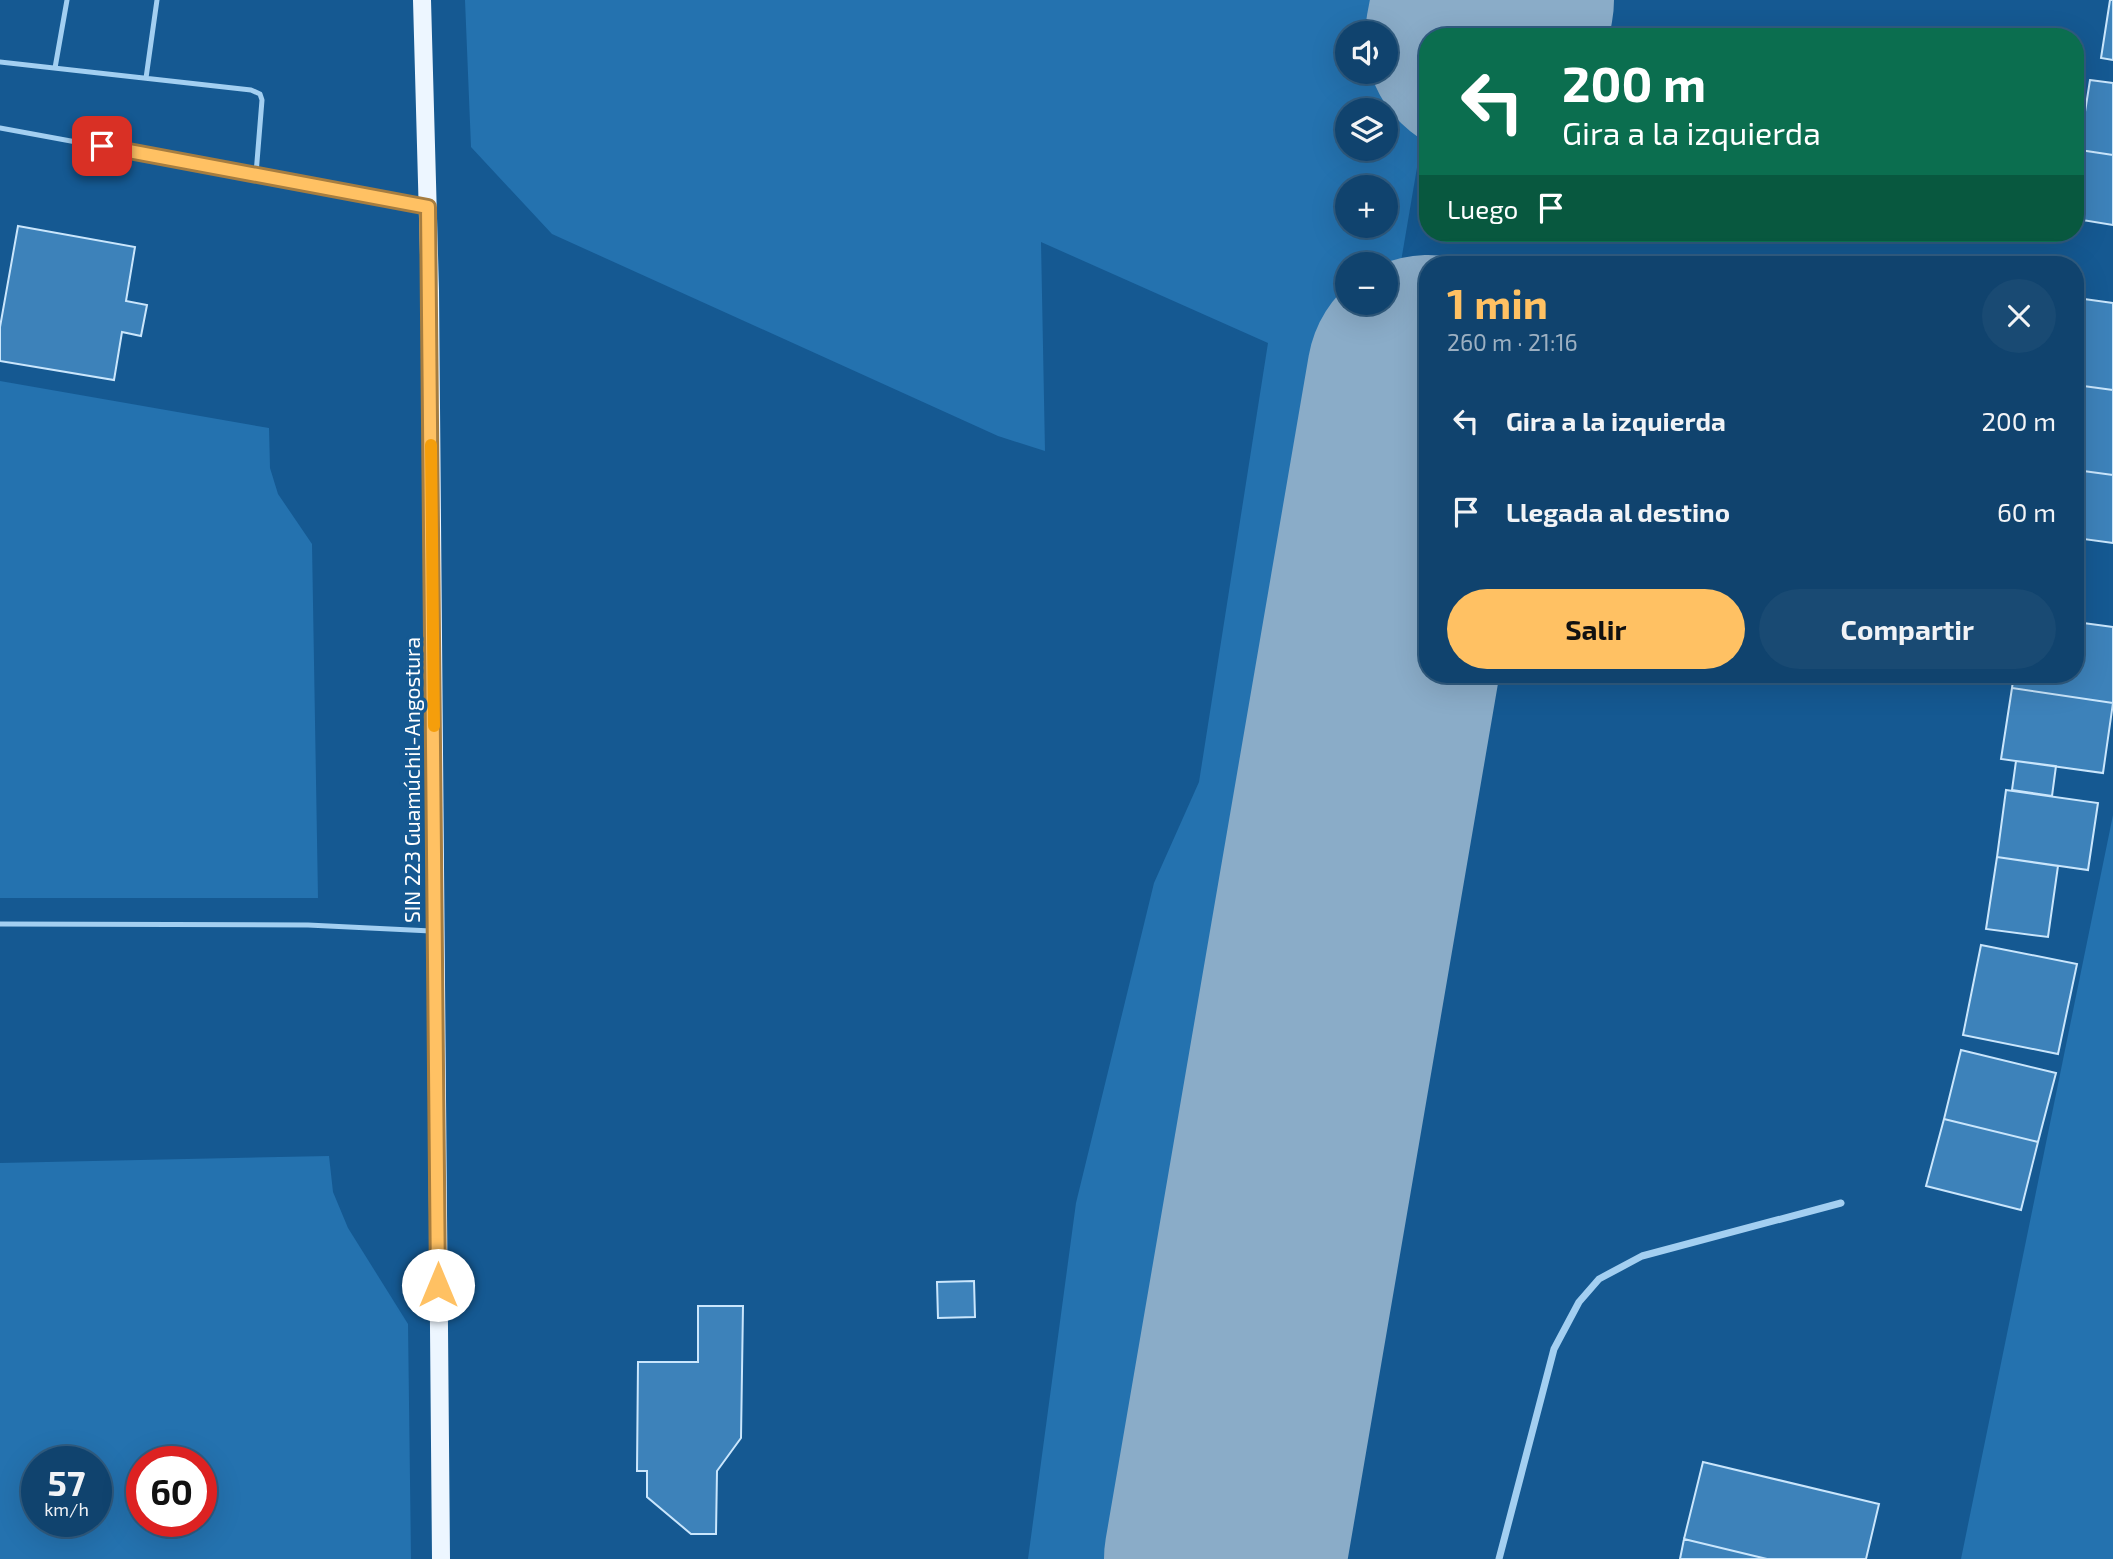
<!DOCTYPE html>
<html lang="es">
<head>
<meta charset="utf-8">
<style>
  :root { --surface:#10436e; --page:#194a73; --text:#f1f3f6; --muted:#9cb0c2; --line:#305c81; --accent:#ffc163 }
  body { margin:0; font-family:"Exo 2",sans-serif; background:var(--page); color:var(--text); height:100vh; display:flex; flex-direction:column; font-size:26px; white-space:nowrap }
  * { box-sizing:border-box; margin:0 }
  p { font-size:23px; color:var(--muted) }
  .icon { flex:none; width:38px; height:38px; fill:none; stroke:currentColor; stroke-width:2; stroke-linecap:round; stroke-linejoin:round }
  .map { position:relative; flex:1; overflow:hidden }
  .panel { position:absolute; left:1419px; top:256px; width:665px; height:427px; display:flex; flex-direction:column; background:var(--surface); border-radius:28px; box-shadow:0 7px 28px #0002,0 0 0 2px var(--line) }
  .panel>* { flex:none }
  .guide { position:absolute; left:1419px; top:28px; width:665px; height:214px; border-radius:28px; box-shadow:0 7px 28px #0002,0 0 0 2px var(--line); background:#0b6e4f; color:#fff; overflow:hidden }
  .fabs { position:absolute; left:1335px; top:21px; display:grid; gap:14px }
  .fabs a { display:grid; place-items:center; width:63px; height:63px; border-radius:50%; background:var(--surface); box-shadow:0 7px 28px #0002,0 0 0 2px var(--line); font-size:35px }
  .speed { position:absolute; left:21px; top:1446px; display:flex; gap:14px; font-size:35px; font-weight:700; text-align:center }
  .speed>* { display:grid; place-content:center; width:91px; height:91px; border-radius:50%; background:var(--surface); box-shadow:0 7px 28px #0002,0 0 0 2px var(--line); line-height:1 }
  .speed small { font-size:18px; font-weight:400 }
  .speed .limit { border:10px solid #d22; background:#fff; color:#111 }
  .pin { position:absolute; display:grid; place-items:center; width:60px; height:60px; color:#fff; margin:-30px; border-radius:14px; box-shadow:0 4px 10px #0006 }
  .me { position:absolute; width:77px; margin:-38px; rotate:0deg; stroke-linejoin:round; filter:drop-shadow(0 0 5px #0008) }
  .turn { display:flex; align-items:center; gap:24px; height:147px; padding:0 28px; font-size:32px }
  .turn .icon { width:91px; height:91px; stroke-width:2.5 }
  .turn b { display:block; font-size:49px; line-height:60px }
  .then { display:flex; align-items:center; height:66px; padding:0 28px; background:#0003; gap:14px; font-size:26px }
  .round { display:grid; place-items:center; flex:none; width:74px; height:74px; border-radius:37px; background:var(--page) }
  .headline { display:flex; align-items:center; justify-content:space-between; height:119px; padding:0 28px }
  h1 { font-size:42px; font-weight:700; line-height:52px; color:var(--accent) }
  .button { display:flex; gap:14px; margin-top:auto; padding:14px 28px }
  .button a { flex:1; height:80px; border-radius:42px; background:var(--accent); color:#111; font-size:28px; font-weight:700; line-height:80px; text-align:center }
  .button a+a { background:var(--page); color:var(--text) }
  ul { padding:0; list-style:none }
  li { display:flex; align-items:center; gap:21px; height:91px; padding:0 28px }
  li div { flex:1 }
  li b { display:block; font-size:26px }
  li em { font-style:normal }
  .map>svg:first-child { display:block }
</style>
</head>
<body>
<div class="map">
<svg width="2113" height="1559" viewBox="0 0 2113 1559">
  <rect width="100%" height="100%" fill="#155992"/>
  <!-- green -->
  <path fill="#2472af" fill-rule="evenodd" d="M465,0h980l-6,37h-11v66l-248,1456h-152l48,-356 78,-320 45,-101 69,-439 -227,-101 4,209 -47,-15 -446,-202 -81,-87zM1348,33h38v39h-38zM1348,110h38v39h-38zM1348,187h38v39h-38zM1348,264h38v39h-38z
    M0,381l269,47 1,40 8,26 34,50 6,354h-318z
    M2113,815v744h-152z
    M329,1156l4,36 15,36 60,96 3,235h-411v-396zM37,1461h59v60h-59zM142,1461h59v60h-59z"/>
  <g fill="none" stroke-linecap="round" stroke-linejoin="round">
    <!-- runway -->
    <path stroke="#8aacc8" stroke-width="242" d="M1486,37l7,-37
      M1225,1559l203,-1183"/>
  </g>
  <!-- building -->
  <path fill="#3d82ba" stroke="#cae6fc" stroke-width="2" d="M2110,0h3v60l-12,-2z
    M2090,80l23,3v72l-34,-5z
    M2080,150l33,5v70l-37,-6v-39z
    M18,226l117,21 -9,54 21,4 -6,31 -19,-4 -8,48 -114,-19v-34z
    M2077,298l36,5v87l-37,-5z
    M2076,385l37,5v85l-37,-5z
    M2076,470l37,5v68l-37,-5z
    M2076,622l37,5v76l-101,-15 2,-14h62z
    M2012,688l101,15 -10,70 -102,-14z
    M2016,761l40,5 -4,30 -40,-6z
    M2006,790l92,13 -10,67 -91,-13z
    M1997,857l61,9 -10,71 -62,-8z
    M1981,945l96,19 -19,90 -95,-19z
    M1961,1050l95,23 -18,69 -94,-23z
    M1944,1119l94,23 -17,68 -95,-24z
    M974,1281l1,36 -37,1 -1,-36z
    M698,1306h45l-2,132 -24,33 -1,63h-25l-44,-37v-26h-10l1,-109h60z
    M1703,1462l176,42 -13,55h-99l-83,-20z
    M1684,1539l83,20h-87z"/>
  <g fill="none" stroke-linecap="round" stroke-linejoin="round">
    <!-- service -->
    <path stroke="#a3cff1" stroke-width="5" d="M0,62l251,28 9,4 2,6 -6,74
      M55,68l12,-68
      M146,78l11,-78
      M0,128l424,78
      M0,924l308,1 123,6"/>
    <!-- minor -->
    <path stroke="#a3cff1" stroke-width="7" d="M1499,1559l55,-210 25,-47 20,-23 43,-23 199,-53"/>
    <!-- primary -->
    <path stroke="#edf6ff" stroke-width="18" d="M422,0l8,291 11,1268"/>
  </g>
  <g fill="none" stroke-linecap="round" stroke-linejoin="round">
    <defs>
      <path id="route" d="M102,146l326,61 10,1078"/>
    </defs>
    <!-- route casing -->
    <use href="#route" stroke="#a67d40" stroke-width="18"/>
    <!-- route -->
    <use href="#route" stroke="#ffc163" stroke-width="12"/>
    <!-- slow -->
    <path stroke="#f59e0b" stroke-width="12" d="M431,445l3,281"/>
  </g>
  <g text-anchor="middle" dominant-baseline="central" stroke-width="7" stroke-linejoin="round" paint-order="stroke">
    <!-- street labels -->
    <g font-size="21" fill="#fff" stroke="#155992">
      <text transform="translate(411 780) rotate(-90)">SIN 223 Guamúchil-Angostura</text>
    </g>
  </g>
</svg>
<div class="fabs">
<a><svg class="icon" aria-label="sound" viewBox="0 0 24 24"><path d="M4 9h4l5-4v14l-5-4H4zM17 9q2 3 0 6"/></svg></a>
<a><svg class="icon" aria-label="layers" viewBox="0 0 24 24"><path d="M12 4l9 5-9 5-9-5zM3 14l9 5 9-5"/></svg></a>
<a>+</a>
<a>−</a>
</div>
<div class="speed"><div>57<small>km/h</small></div><div class="limit">60</div></div>
<div class="pin" style="left:102px;top:146px;background:#d93025"><svg class="icon" aria-label="arrive" viewBox="0 0 24 24"><path d="M6 21V4h12l-3 4 3 4H6"/></svg></div>
<svg class="me" style="left:438px;top:1285px" viewBox="-20 -20 40 40"><circle r="19" fill="#fff"/><path d="M0-13L10 11 0 6-10 11z" fill="#ffc163"/></svg>
<div class="guide">
<div class="turn"><svg class="icon" aria-label="left" viewBox="0 0 24 24"><path d="M17 20v-9H6M10 6l-5 5 5 5"/></svg><div><b>200 m</b>Gira a la izquierda</div></div>
<div class="then">Luego<svg class="icon" aria-label="arrive" viewBox="0 0 24 24"><path d="M6 21V4h12l-3 4 3 4H6"/></svg></div>
</div>
<section class="panel">
<div class="headline"><div><h1>1 min</h1><p>260 m · 21:16</p></div><a class="round"><svg class="icon" aria-label="close" viewBox="0 0 24 24"><path d="M6 6l12 12M18 6L6 18"/></svg></a></div>
<ul>
<li><svg class="icon" aria-label="left" viewBox="0 0 24 24"><path d="M17 20v-9H6M10 6l-5 5 5 5"/></svg><div><b>Gira a la izquierda</b></div><em>200 m</em></li>
<li><svg class="icon" aria-label="arrive" viewBox="0 0 24 24"><path d="M6 21V4h12l-3 4 3 4H6"/></svg><div><b>Llegada al destino</b></div><em>60 m</em></li>
</ul>
<div class="button"><a>Salir</a><a>Compartir</a></div>
</section>
</div>
</body>
</html>
